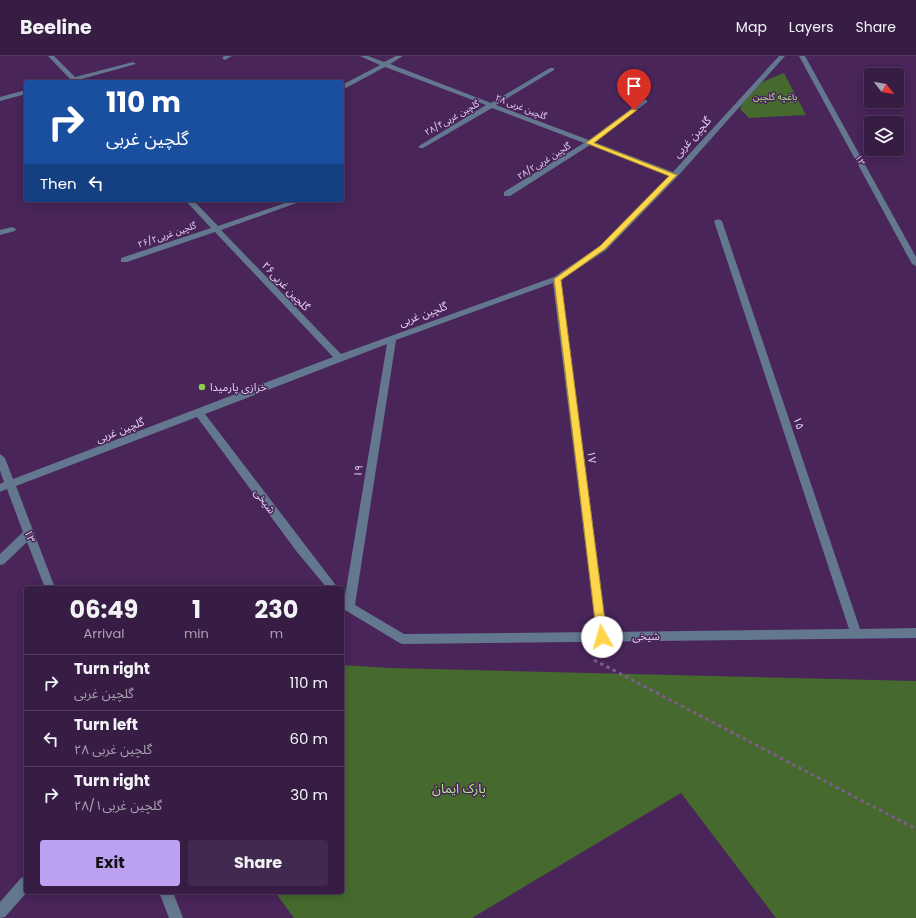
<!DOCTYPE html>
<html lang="en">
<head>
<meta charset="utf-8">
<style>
  :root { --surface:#371c44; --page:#42294f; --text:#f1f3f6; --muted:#aaa1b2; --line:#513a5d; --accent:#bca0f2 }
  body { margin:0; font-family:Poppins,"Noto Sans Arabic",sans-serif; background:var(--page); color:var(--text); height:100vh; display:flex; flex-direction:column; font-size:15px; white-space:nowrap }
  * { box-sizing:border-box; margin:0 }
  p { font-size:13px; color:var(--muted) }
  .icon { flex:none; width:22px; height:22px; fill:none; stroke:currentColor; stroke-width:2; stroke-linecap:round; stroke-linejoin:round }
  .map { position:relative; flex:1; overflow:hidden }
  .sheet { position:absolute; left:24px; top:530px; width:320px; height:308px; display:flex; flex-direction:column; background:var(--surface); border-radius:4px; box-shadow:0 2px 10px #0003,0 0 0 1px var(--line) }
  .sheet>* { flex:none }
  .banner { position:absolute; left:24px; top:24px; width:320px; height:122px; border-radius:4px; box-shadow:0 2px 10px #0003,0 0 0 1px var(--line); background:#1a4fa0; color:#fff; overflow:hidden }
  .needle { width:26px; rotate:121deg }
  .tools { position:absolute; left:864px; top:12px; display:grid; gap:8px }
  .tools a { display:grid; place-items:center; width:40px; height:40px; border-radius:4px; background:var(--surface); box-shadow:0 2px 10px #0003,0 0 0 1px var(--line); font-size:20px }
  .pin { position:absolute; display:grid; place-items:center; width:34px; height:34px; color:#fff; margin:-41px -17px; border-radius:50% 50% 50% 0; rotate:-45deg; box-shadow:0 0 4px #0007 }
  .pin .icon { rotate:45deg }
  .me { position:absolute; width:44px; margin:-22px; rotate:353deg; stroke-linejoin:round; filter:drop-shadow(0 0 3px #0008) }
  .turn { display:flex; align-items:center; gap:14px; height:84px; padding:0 16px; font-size:18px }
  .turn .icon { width:52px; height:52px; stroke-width:2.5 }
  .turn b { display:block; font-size:28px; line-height:34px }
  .then { display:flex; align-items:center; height:38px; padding:0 16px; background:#0003; gap:8px; font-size:15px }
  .eta { display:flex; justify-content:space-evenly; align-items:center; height:68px; text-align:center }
  .eta b { font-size:24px; font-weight:700; line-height:28px }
  .primary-button { display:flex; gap:8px; margin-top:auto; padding:8px 16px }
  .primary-button a { flex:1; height:46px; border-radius:4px; background:var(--accent); color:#111; font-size:16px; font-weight:700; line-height:46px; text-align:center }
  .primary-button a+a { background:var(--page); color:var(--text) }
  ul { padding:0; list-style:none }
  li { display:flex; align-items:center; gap:12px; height:56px; padding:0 16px; border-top:1px solid var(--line) }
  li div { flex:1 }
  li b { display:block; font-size:15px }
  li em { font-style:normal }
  header { display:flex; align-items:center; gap:24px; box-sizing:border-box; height:56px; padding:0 20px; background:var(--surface); border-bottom:1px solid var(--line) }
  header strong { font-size:19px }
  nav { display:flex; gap:22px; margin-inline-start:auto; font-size:14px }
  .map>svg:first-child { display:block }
</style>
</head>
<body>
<header>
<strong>Beeline</strong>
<nav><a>Map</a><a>Layers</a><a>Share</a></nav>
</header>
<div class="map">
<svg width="916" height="862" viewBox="0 0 916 862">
  <rect width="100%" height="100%" fill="#49255a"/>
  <!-- green -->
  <path fill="#46692d" d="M784,17l22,42 -57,3 -9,-9 2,-5 20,-22z
    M342,609l48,3 526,13v237h-140l-95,-125 -209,125h-178l-19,-26h67z"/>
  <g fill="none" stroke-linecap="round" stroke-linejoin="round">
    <!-- path -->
    <path stroke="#7c5d8b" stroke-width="3" stroke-dasharray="3.5 3.5" stroke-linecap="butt" d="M594,604l322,169"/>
    <!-- minor -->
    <path fill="#63778e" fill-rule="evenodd" d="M48,0h6l21,21 58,-15 3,2 -58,16 1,2h-17l8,-3z
      M232,0l-7,4 -3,-2 2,-2z
      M360,0h8l16,6 12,-6h7l-13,8 101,39 59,-35h4v2l-58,35 93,35 54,-40h4v2l-53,40 79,30 106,-116h6l-108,121 -71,73 -45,30 46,352 242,-3 -135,-408 4,-2 4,2 138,408 56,-1v10l-514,6 -4,-2 -53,-32 -3,-3v-13l3,2 42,-252 -182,70 133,174h-11l-30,-36 -100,-135 -181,69 39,102h-10l-18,-46 -23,22 -4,1v-11l23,-22 -16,-43 -7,3v-8l4,-2 -4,-11v-17l5,4 8,21 320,-122 -118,-125 -88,30h-6v-4l90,-30 -26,-28h8l25,26 76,-26h11l-84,30 120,124 213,-77 46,-31 69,-70 -79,-31 -80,51h-6v-4l80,-49 -92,-35 -69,40h-4v-2l67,-41 -101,-38 -43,23v-5l38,-20zM553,227l43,349 -192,2 -49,-29 41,-265z
      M799,0h6l111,201v9l-4,-2z
      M26,34v4l-26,7v-4z
      M12,171l4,2 -1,2 -15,4v-5z
      M26,820l1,16 -22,25 -5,1v-16l21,-24z
      M159,836h14l10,26h-14z"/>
  </g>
  <!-- route -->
  <path fill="#ffd54a" stroke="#a68a30" d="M632,53l5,1 -43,33 83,32 -72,74 -44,31 46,357 -5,4 -5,-4 -43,-358 46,-33 69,-70 -83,-33z"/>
  <!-- markers -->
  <circle fill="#85cf4c" stroke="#49255a" stroke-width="1.5" cx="202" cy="331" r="4"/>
  <g text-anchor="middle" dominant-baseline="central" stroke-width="3" stroke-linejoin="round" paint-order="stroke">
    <!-- far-park labels -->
    <g font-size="9" fill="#afec86" stroke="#49255a">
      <text x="775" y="41">باغچه گلچین</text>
    </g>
    <!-- far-street labels -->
    <g font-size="9" fill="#e7d2f2" stroke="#49255a">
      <text transform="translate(521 51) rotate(21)">گلچین غربی ۲۸</text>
      <text transform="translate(452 62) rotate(-30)">گلچین غربی۲۸/۴</text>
      <text transform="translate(860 104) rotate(61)">۱۳</text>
      <text transform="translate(544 105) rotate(-32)">گلچین غربی۲۸/۲</text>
      <text transform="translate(167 179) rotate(-19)">گلچین غربی۲۶/۲</text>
    </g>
    <!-- street labels -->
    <g font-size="11" fill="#e7d2f2" stroke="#49255a">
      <text transform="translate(692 81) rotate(-48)">گلچین غربی</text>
      <text transform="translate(286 230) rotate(46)">گلچین غربی۲۶</text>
      <text transform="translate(423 258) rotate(-20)">گلچین غربی</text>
      <text transform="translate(799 367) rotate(71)">۱۵</text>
      <text transform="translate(120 374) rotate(-21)">گلچین غربی</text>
      <text transform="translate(592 401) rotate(83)">۱۷</text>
      <text transform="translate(358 415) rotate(-81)">۱۹</text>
      <text transform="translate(265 445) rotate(53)">شیخی</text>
      <text transform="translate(30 480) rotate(69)">۱۳</text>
      <text transform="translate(646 580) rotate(-1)">شیخی</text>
    </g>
    <!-- poi labels -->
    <g font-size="11" fill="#e7d2f2" stroke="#49255a" text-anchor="start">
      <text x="210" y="331">خرازی پارمیدا</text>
    </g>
    <!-- near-park labels -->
    <g font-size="13" fill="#afec86" stroke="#49255a">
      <text x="459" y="732">پارک ایمان</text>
    </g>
  </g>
</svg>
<div class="tools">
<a><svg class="needle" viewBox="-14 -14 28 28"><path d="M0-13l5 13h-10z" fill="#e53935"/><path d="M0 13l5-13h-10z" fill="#aaa1b2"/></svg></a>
<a><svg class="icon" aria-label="layers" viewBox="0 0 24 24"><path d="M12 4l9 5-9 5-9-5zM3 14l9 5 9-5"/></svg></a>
</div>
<div class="pin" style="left:634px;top:54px;background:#d93025"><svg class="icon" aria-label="arrive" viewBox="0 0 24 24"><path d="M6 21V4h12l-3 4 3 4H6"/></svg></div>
<svg class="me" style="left:602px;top:581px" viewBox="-20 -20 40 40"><circle r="19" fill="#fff"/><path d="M0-13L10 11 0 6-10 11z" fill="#ffd54a"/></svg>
<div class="banner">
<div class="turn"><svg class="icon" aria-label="right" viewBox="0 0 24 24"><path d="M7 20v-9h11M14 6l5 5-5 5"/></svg><div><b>110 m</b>گلچین غربی</div></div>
<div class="then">Then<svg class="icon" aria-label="left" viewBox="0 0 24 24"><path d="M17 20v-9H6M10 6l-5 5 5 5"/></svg></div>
</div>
<section class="sheet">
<div class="eta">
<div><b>06:49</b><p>Arrival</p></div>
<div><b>1</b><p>min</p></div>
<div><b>230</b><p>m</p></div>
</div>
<ul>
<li><svg class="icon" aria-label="right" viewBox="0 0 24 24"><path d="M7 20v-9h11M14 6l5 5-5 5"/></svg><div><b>Turn right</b><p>گلچین غربی</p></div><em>110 m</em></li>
<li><svg class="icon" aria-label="left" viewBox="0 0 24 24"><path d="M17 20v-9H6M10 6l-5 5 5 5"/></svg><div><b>Turn left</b><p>گلچین غربی ۲۸</p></div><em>60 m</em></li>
<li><svg class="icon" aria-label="right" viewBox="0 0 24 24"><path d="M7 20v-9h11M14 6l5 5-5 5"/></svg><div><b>Turn right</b><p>گلچین غربی۲۸/۱</p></div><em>30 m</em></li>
</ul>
<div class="primary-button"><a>Exit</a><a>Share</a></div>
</section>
</div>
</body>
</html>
